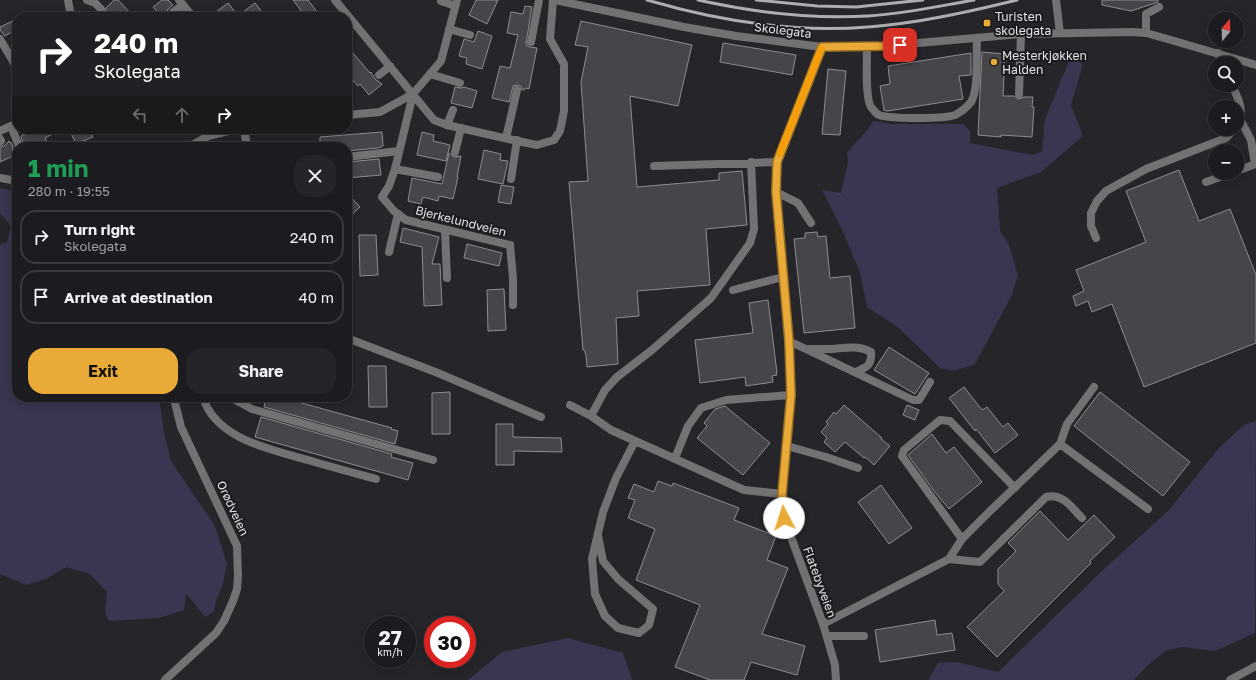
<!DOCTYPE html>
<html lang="en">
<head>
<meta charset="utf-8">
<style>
  :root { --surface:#1c1c20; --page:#252529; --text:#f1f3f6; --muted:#a0a1a5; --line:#3a3a3e; --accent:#eaaa38 }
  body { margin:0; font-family:"Golos Text",sans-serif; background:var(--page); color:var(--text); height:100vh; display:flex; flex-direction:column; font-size:15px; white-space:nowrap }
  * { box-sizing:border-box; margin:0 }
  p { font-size:13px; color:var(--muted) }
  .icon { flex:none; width:22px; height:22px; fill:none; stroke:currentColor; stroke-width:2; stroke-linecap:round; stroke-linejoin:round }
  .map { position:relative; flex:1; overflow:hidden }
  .panel { position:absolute; left:12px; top:142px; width:340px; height:260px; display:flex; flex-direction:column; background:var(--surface); border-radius:16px; box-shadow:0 2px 10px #0003,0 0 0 1px var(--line) }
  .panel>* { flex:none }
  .guide { position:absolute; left:12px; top:12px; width:340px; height:122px; border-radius:16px; box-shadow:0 2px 10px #0003,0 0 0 1px var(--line); background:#202124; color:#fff; overflow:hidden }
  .needle { width:26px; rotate:19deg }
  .controls { position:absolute; left:1208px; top:12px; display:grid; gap:8px }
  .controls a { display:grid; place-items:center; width:36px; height:36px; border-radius:50%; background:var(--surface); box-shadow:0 2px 10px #0003,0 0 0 1px var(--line); font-size:20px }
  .speed { position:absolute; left:364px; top:616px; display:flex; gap:8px; font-size:20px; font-weight:700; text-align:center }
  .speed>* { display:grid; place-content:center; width:52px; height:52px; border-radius:50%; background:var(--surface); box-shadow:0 2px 10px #0003,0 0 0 1px var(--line); line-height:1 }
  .speed small { font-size:10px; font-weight:400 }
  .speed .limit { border:6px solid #d22; background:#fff; color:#111 }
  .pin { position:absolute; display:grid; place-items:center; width:34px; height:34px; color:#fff; margin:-17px; border-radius:8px; box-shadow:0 2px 6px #0006 }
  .me { position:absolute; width:44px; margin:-22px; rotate:355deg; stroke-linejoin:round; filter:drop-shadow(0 0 3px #0008) }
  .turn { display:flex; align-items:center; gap:14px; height:84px; padding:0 16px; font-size:18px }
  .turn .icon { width:52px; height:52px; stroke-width:2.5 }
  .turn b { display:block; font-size:28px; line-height:34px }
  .lanes { display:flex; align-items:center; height:38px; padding:0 16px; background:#0003; justify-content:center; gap:20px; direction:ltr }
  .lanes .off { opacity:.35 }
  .round { display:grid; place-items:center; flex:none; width:42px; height:42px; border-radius:16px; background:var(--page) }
  .overview { display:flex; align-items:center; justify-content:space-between; height:68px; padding:0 16px }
  h1 { font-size:24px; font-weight:700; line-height:30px; color:#1e9e55 }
  .button { display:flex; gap:8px; margin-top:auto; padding:8px 16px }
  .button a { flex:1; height:46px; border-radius:16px; background:var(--accent); color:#111; font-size:16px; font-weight:700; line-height:46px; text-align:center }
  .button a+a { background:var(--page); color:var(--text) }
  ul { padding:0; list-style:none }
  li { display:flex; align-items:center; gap:12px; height:54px; margin:0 8px 6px; padding:0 8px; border:2px solid var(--line); border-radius:16px }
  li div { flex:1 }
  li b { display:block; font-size:15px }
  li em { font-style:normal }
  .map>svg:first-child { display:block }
</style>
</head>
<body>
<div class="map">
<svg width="1256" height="680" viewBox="0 0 1256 680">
  <rect width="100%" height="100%" fill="#26262a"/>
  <!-- green -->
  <path fill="#383650" d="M1073,58h8l1,10 -11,37 12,31 -42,36 -44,16 3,43 9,14 9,30 -6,20 -37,69 -21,7 -14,-3 -41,-40 -32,-21 -7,-35 -17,-40 -21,-42 19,3 7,-31 -1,-9c8,-12 20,-19 26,-32l19,3h71l7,7v12l63,12 9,-4 3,-32 25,-60z
    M0,188l17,4v205h142l5,35 7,29 44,65 12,38 -5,23 -5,11 -3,13 -9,6 -19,-24 -2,17 -26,8 -49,3 -4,-8 2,-21 -17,-18 -24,-7 -20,12 -20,6 -26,-11v-329l7,-3 4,-16 -11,-13z
    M1256,421l-1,212 -40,18 -32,-4 -16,3 -19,15 -14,15h-206l10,-17 19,-1 41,10 106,-103 65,-59 50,-62 25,-23z
    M568,638l55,15 9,27h-164l34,-28z"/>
  <!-- building -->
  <path fill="#46454a" stroke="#8c8c91" d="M114,0h4l16,17h-23l-5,-6v-3z
    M162,0h6l5,5 -5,4 -3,8h-3l-9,-10z
    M293,0h15l13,17h-15z
    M476,0h22l-11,24 -18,-9z
    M1102,0h56v2l-27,9 -29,-6z
    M228,3l10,13 17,-13 7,9 -6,5h-47z
    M525,6l7,1 -6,36 1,3 3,1 7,1 -8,41 -4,-1 -1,2h-2l-1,-4 -3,-1 -5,1 -4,16 -17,-4 8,-32 10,2 8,-33 -11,-2 4,-21 12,2z
    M17,19v10l-12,7 -5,-6v-3z
    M581,21l111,24 -14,61 -48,-10 7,91 82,-7v-7l23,-2 5,54 -41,4 4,56 -73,6 2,25 -23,2 2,46 -31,3 -1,-12 -2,-5h-1l-14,-168 19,-1 -7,-99 7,-35 -13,-2z
    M478,31l14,5 -10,33 -16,-5 1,-6 -8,-2 5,-17 10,3z
    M723,43l73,12 -4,20 -72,-13z
    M347,46l23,27 1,-1 4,7 7,5 -13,11 -9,-11 -2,2 -11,-12z
    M982,52l23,2 -2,42h11l4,3 6,-2h9l-1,10h2l-2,30 -31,-2v2l-23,-2z
    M971,53v22l-12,1 4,23 -76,12 -3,-1 -4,-24 10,-2 -2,-18z
    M828,69l18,2 -6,64 -18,-1z
    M455,87l6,1 3,-1 13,4 -5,17 -21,-5z
    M35,129h27l-17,9 5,9h-26l-3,-11z
    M69,129h20l4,8 -17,7z
    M382,132l1,14 -5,2 -31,3v-4h-27v-10z
    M422,132l12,3 -1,6 17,4 -4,16 -29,-6z
    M9,141l1,2 1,-1 2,5h-1l3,8 -15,7v-16h4z
    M484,150l17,4 -1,6 8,1 -5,23 -25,-5z
    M449,153l5,4 7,-1 -4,21h1l-5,22 -14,-3 -1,5 -15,-4 -2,7 -13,-3 4,-23 30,6z
    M379,159l2,16 -34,3v-16z
    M1179,170l20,51 31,-12 26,66v68l-112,44 -32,-83 -20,8 -4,-11 -12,5 -3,-10 11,-5 -8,-21 70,-28 -20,-51z
    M501,185l13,2 -3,17 -13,-2z
    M347,193l13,14 -13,12z
    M403,228l36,9 -7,27h8l2,41 -18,1 -2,-59 -22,-5z
    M817,232l1,5 8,-1 4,42 20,-2 5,52 -51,5 -10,-94 11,-1v-5z
    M359,235h17l2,40 -18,1z
    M467,244l35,9 -3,13 -35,-8z
    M504,289l2,41 -18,1 -1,-41z
    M768,300l9,73h-1l1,2 -5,1 1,6 -27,4 -1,-9 -45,6 -5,-43 58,-7 -4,-30z
    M889,347l40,26 -14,21 -41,-24z
    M368,366h18l1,41h-18z
    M964,387l18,23 5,-3 16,20 5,-4 10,12 -23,18 -19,-24 -1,2 -26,-33z
    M450,392v42h-18v-41z
    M1100,392l90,70 -27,34 -89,-70z
    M266,397h14l112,31 -1,1 7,2 -3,13 -131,-37z
    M844,405l38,33 -1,1 9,7 -16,19 -9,-8 -1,1 -19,-16 -10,10 -11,-10 3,-4 -6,-6 7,-8 -2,-2 8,-10 2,2z
    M907,405l12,5 -4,10 -12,-5z
    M725,406l45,37 -27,32 -46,-37 10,-12 -3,-3 11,-14z
    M261,417l131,37 -1,3 22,6 -5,17 -153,-43z
    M496,424h17v13l48,1 1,14 -48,-1v14h-18z
    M932,434l14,19 8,-6 28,35 -33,27 -15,-18 -26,-36z
    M658,481l14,5 1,-3 66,25 -5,12 42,16 -9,24 21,8 -26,66 43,12 -8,29 -46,-13 -7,18h-34l-35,-13 25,-62 -64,-25 19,-51 -27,-11 7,-18 -7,-2 6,-14 20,8z
    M881,485l31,43 -23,16 -31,-42z
    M1040,511l28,29 26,-25 21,22 -25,24 1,2 -94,94 -30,-30 37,-36 -6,-7v-15l18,-18 -8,-8z
    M935,620l2,15 15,-2 3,17 -75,12 -5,-32z"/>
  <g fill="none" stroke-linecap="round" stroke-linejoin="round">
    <!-- lane -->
    <path stroke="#727274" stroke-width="8" d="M87,0l8,3 6,6
      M441,1l14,5
      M170,17l3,-5 10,-7
      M449,29l21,6
      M1146,33v-19l13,-7
      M0,39l17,29
      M531,42l8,-42
      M867,47c0,12 -2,51 4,60 2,2 5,7 8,8 13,4 64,4 76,0 6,-3 12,-8 16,-13 8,-12 5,-48 6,-63
      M1218,53l4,10
      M430,74l30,9
      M379,75l11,-9
      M1232,85c5,12 13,24 6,37
      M1019,94l2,-60
      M447,125l6,-15
      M11,126l8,20
      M506,138l11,-48
      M0,139l1,2
      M522,142l15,3 17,-5 6,-9 4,-20v-47l-14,-25 3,-39
      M455,152l6,-24
      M347,157l52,-6
      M654,166l123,-4
      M395,169l43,8
      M1237,171l18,-7 -4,-24 -11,-21
      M511,179l6,-39
      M1206,182l25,-9
      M776,192l22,11 13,20
      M445,230l2,48
      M1096,238l-5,-12v-13l6,-12 9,-10 40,-22 80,-31 8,-9
      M510,245l3,33v27
      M389,252l9,-38
      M733,290l50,-13
      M347,338l91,35 103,44
      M789,341l124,59h6l11,-18
      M809,349c8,0 15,0 22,0 15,-1 27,-4 40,3 1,13 -4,15 -15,20
      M203,397c12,42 69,53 105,63 23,7 46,13 68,19
      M230,397l22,12 181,51
      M570,405l21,11 20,14 133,60 38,4
      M591,416l14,-26 12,-13 35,-27 59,-52 39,-55 4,-14 -3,-67
      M1060,444l88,65
      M787,446l39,11 32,11
      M675,458l13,-32 13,-18 25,-8 65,-5
      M598,536l5,25 15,18 35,30 -4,16 -10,8 -21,-5 -13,-12 -10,-22 -3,-35 11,-47 13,-34 19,-37
      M962,539l-60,-83 2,-6 36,-30 10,1 65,67
      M949,559l31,3 66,-65c17,-4 25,10 36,21
      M823,624l126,-65 13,-20 26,-26 72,-69 7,-20 27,-37
      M827,636h37"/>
    <!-- street -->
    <path stroke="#727274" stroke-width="8" d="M68,0l3,17
      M179,0l14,17
      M335,0l99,120 13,5 75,17
      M457,0l-16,61 -28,33 -18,75 -6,17 -7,11 12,14 12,9 104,25
      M555,0l129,27 52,9 86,11 62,-1 137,-12 112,-2 13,1 25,7 85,25
      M1056,0l4,33
      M822,47l-45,115 -1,30 13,149 2,54 -9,99 2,24 39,106 12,41 1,15
      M347,115l33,-3 33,-18
      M244,129l3,18
      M0,131l17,-8
      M189,147l19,-11 28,-7
      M0,178l17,3
      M165,680l51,-47 8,-12 9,-20 4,-12 1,-13 -1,-30 -56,-119 -6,-24v-6
      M1230,680l26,-14"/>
    <!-- rail -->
    <path stroke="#adacaf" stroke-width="3" d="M647,0c72,21 147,33 221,27 51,-4 100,-15 149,-27
      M698,0c54,12 115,19 170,16 36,-2 71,-10 106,-16
      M756,0l61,6 39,1 67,-7"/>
  </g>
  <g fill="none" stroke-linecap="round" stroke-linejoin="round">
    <defs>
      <path id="route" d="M784,518l-2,-24 9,-99 -2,-54 -13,-149 1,-30 45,-115 62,-1 16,-1"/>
    </defs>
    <!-- route casing -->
    <use href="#route" stroke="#986e24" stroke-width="10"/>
    <!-- route -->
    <use href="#route" stroke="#eaaa38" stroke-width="7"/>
    <!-- slow -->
    <path stroke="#f59e0b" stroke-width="7" d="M780,153l41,-104"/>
  </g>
  <!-- markers -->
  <g fill="#eaaa38" stroke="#1c1c20" stroke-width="1.5">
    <rect x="983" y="19" width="8" height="8" rx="2"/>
    <circle cx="994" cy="62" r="4"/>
  </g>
  <g text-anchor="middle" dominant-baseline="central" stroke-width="4" stroke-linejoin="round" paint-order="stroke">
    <!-- poi labels -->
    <g font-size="12" fill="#e5e4e7" stroke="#1c1c20" text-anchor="start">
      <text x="995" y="16">Turisten<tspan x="995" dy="14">skolegata</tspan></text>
      <text x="1002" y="55">Mesterkjøkken<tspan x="1002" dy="14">Halden</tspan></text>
    </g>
    <!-- street labels -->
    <g font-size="12" fill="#e5e4e7" stroke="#1c1c20">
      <text transform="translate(783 30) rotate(7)">Skolegata</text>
      <text transform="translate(461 221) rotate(14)">Bjerkelundveien</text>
      <text transform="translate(233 508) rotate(65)">Orødveien</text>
      <text transform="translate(820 582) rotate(70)">Flatebyveien</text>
    </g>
  </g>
</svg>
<div class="controls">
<a><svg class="needle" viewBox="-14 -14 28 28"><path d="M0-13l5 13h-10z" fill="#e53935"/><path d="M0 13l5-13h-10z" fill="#a0a1a5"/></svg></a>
<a><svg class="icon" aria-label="search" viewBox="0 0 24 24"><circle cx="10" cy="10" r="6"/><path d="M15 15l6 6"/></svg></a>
<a>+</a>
<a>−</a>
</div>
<div class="speed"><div>27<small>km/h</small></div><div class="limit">30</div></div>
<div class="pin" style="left:900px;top:45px;background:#d93025"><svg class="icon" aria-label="arrive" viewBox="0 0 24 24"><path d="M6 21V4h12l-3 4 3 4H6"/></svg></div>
<svg class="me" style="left:784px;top:518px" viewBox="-20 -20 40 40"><circle r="19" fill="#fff"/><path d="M0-13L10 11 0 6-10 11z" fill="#eaaa38"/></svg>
<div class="guide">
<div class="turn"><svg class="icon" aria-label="right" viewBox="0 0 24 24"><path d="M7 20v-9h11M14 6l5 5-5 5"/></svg><div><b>240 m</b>Skolegata</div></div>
<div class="lanes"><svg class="icon off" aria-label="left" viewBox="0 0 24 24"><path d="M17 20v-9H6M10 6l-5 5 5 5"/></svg><svg class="icon off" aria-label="ahead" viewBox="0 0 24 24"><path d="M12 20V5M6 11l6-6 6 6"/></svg><svg class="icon" aria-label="right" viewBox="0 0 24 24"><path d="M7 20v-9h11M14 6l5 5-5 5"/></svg></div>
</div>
<section class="panel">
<div class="overview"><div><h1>1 min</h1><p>280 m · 19:55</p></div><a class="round"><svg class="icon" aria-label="close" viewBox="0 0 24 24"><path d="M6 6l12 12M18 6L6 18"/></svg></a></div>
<ul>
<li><svg class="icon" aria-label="right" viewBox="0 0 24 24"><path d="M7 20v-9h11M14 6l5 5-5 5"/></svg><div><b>Turn right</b><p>Skolegata</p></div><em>240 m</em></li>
<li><svg class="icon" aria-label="arrive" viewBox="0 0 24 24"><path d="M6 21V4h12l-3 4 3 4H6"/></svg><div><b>Arrive at destination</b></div><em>40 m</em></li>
</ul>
<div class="button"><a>Exit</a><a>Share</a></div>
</section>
</div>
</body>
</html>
